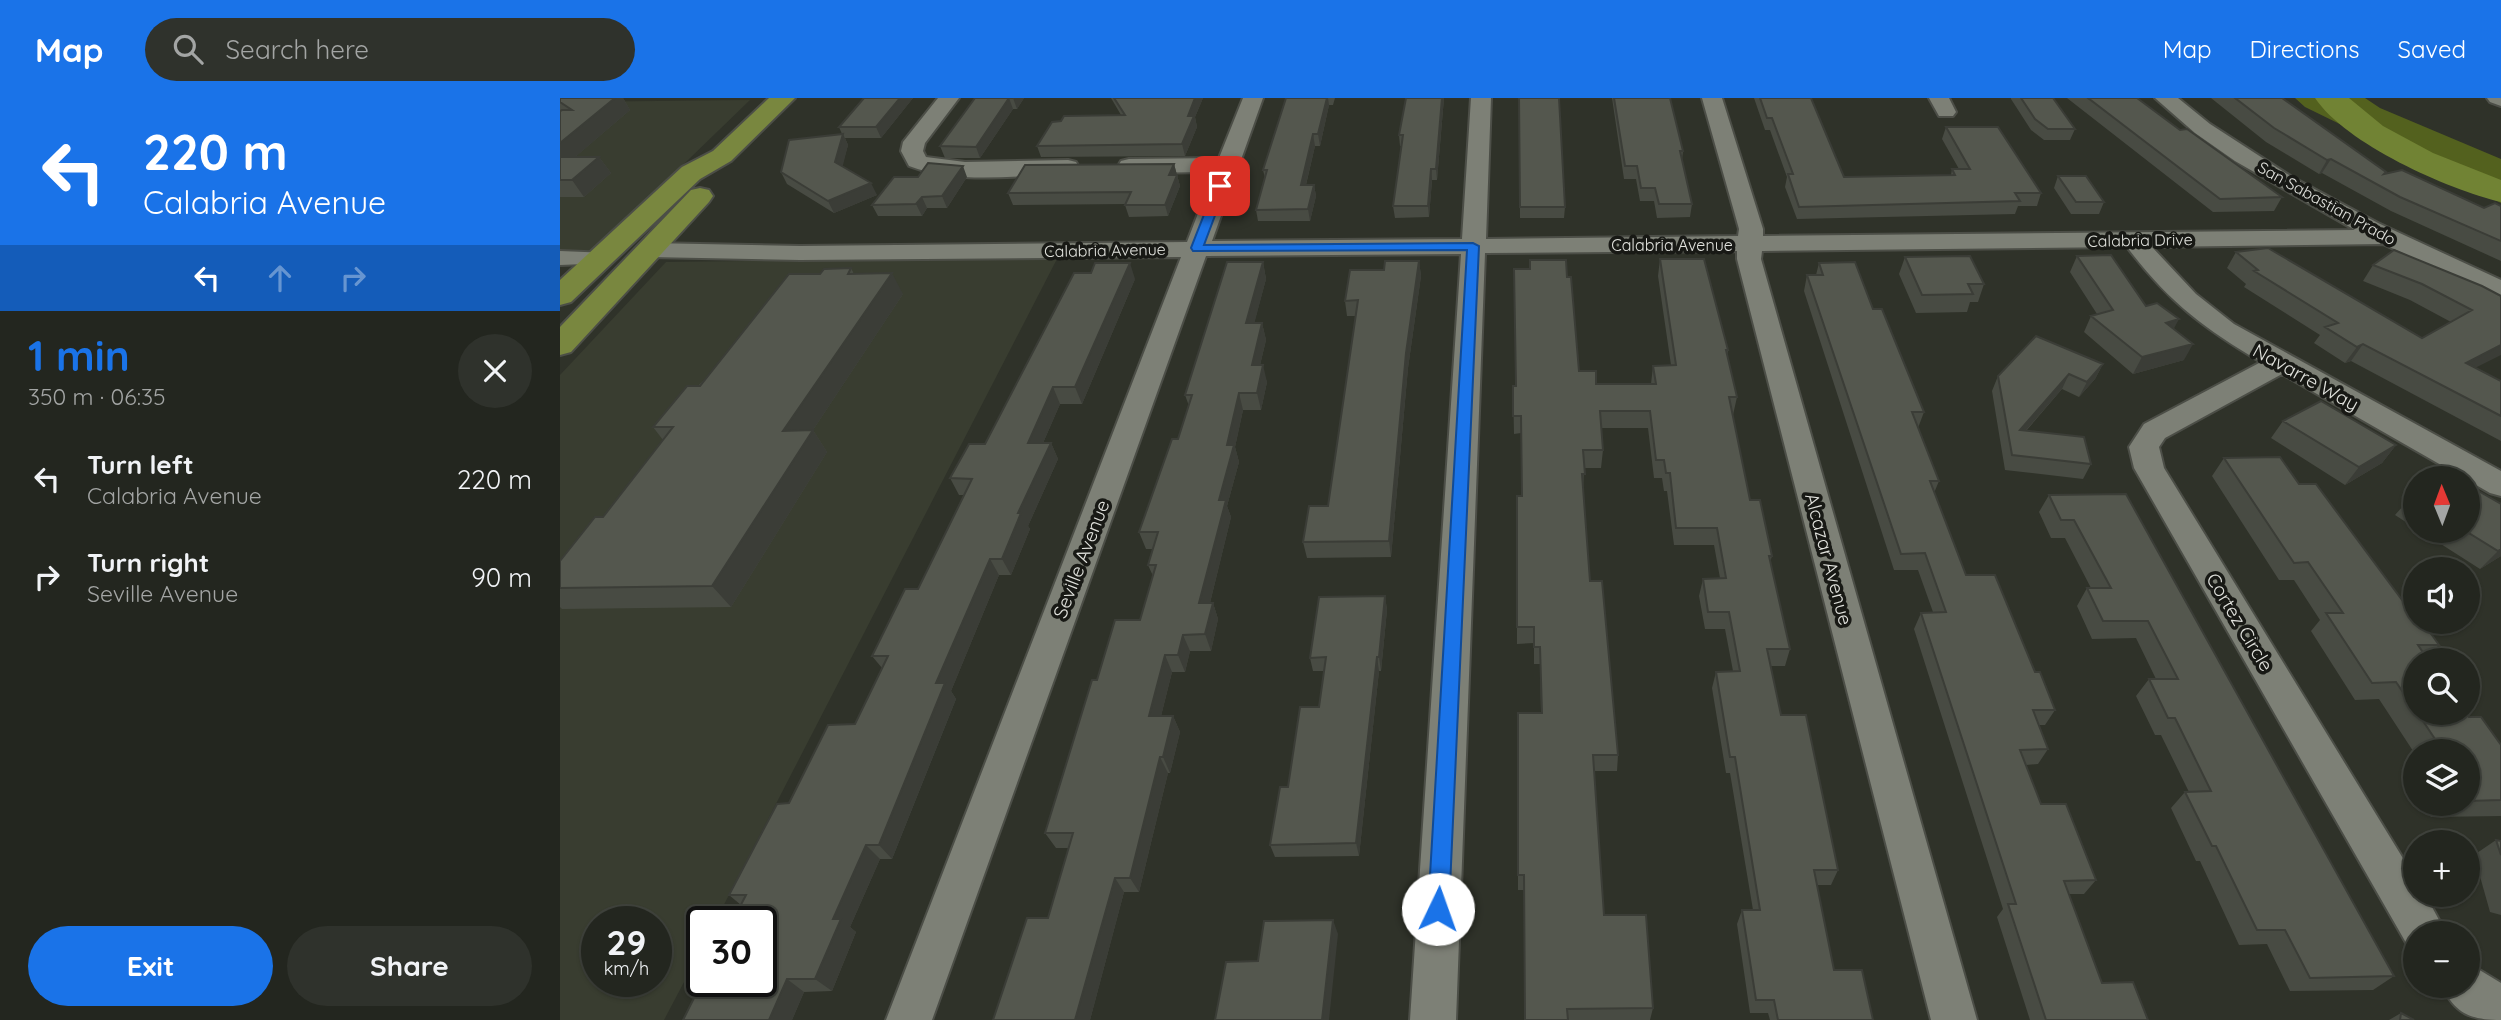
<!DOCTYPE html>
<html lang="en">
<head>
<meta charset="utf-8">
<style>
  :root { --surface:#23261f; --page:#2f322c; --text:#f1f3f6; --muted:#a3a5a4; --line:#40433d; --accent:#1a73e8 }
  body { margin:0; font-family:Quicksand,sans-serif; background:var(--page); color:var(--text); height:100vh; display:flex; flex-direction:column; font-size:26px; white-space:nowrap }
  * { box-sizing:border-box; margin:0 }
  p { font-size:23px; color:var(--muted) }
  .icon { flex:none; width:38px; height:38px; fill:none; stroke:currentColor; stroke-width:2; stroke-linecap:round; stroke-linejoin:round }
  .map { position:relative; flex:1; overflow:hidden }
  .panel { display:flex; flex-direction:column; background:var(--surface); width:560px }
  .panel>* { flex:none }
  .banner { background:#1a73e8; color:#fff; overflow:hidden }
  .needle { width:46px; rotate:359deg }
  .fabs { position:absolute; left:1843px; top:368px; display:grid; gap:14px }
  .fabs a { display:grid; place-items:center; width:77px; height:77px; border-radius:50%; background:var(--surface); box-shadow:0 2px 5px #0004,0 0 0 2px var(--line); font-size:35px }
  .speed { position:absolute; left:21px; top:808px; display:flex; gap:14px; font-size:35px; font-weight:700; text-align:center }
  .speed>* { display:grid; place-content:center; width:91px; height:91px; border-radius:50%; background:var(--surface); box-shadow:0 2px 5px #0004,0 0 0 2px var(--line); line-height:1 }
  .speed small { font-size:18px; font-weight:400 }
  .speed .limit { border:4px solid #111; border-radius:10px; background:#fff; color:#111 }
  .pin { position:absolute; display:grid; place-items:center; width:60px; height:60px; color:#fff; margin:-30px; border-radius:14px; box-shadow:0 4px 10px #0006 }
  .me { position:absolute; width:77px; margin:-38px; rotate:3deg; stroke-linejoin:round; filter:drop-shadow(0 0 5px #0008) }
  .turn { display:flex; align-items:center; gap:24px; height:147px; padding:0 28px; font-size:32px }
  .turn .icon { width:91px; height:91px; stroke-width:2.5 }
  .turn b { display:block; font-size:49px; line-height:60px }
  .lanes { display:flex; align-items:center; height:66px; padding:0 28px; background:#0003; justify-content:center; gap:35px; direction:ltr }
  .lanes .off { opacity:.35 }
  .round { display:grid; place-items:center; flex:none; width:74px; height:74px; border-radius:37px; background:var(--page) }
  .summary { display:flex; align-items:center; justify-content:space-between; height:119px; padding:0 28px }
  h1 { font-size:42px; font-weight:800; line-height:52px; color:var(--accent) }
  .button { display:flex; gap:14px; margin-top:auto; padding:14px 28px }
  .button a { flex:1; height:80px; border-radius:42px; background:var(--accent); color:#fff; font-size:28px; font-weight:800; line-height:80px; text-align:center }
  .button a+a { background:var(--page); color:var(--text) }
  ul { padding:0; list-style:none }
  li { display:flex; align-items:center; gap:21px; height:98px; padding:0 28px }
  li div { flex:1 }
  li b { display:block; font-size:26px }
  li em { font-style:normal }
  header { display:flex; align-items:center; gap:42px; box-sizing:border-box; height:98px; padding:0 35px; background:var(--accent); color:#fff }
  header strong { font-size:33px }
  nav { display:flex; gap:38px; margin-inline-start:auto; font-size:24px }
  .search { width:490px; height:63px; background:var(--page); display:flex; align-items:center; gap:18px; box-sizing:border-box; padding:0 24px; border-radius:38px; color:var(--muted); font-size:26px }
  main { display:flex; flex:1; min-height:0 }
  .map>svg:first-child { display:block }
</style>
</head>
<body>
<header>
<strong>Map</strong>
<div class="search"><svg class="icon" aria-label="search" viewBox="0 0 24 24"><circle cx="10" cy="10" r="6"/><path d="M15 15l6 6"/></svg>Search here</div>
<nav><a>Map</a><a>Directions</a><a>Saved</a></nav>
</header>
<main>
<section class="panel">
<div class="banner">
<div class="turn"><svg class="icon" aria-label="left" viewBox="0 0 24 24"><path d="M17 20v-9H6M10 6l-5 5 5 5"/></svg><div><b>220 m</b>Calabria Avenue</div></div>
<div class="lanes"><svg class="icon" aria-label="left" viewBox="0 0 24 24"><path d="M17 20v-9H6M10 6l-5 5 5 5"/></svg><svg class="icon off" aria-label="ahead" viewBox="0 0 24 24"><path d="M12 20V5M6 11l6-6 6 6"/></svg><svg class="icon off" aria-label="right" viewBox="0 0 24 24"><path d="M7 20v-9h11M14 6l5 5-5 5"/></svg></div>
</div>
<div class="summary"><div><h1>1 min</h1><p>350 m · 06:35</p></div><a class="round"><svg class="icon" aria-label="close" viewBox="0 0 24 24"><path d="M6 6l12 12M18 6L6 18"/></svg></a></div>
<ul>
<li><svg class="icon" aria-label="left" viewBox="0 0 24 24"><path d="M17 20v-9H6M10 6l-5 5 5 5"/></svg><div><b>Turn left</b><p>Calabria Avenue</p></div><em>220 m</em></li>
<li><svg class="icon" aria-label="right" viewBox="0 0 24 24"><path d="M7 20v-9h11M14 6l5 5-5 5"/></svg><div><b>Turn right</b><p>Seville Avenue</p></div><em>90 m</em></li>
</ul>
<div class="button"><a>Exit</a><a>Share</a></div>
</section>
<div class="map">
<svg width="1941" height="922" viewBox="0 0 1941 922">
  <rect width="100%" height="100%" fill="#2f3229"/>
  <!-- built -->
  <path fill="#393d30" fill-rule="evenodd" d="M190,2l-155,150h-35v-148z
    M498,159l-343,665h-13v26l-38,72h-104v-645l106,-113zM37,824h59v60h-59z"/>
  <!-- green -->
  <path fill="#53611e" d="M1735,0h70l15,10 121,51v44l-196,-96z"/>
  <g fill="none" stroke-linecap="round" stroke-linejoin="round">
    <!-- river -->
    <path fill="#718334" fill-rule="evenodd" d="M1755,0h34l34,28 50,27 68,27v22c-54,-13 -155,-58 -186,-104z"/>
    <defs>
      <path id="minor" d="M378,0h21l-34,45 -2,8 3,6 39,5 103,-2 8,2 3,5 -3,5 -8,2c-50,1 -111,11 -159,-8l-8,-15 2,-9z
        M683,0h20l-51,143 250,-2 9,-141h20l-5,141 252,-3 1,-7 -37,-131h20l41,131v7l592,-6 -120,-69 -40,-28 -40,-35h23l32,26 82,53 86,46 123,57v18l-118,-54 -231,3 44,47 38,30 267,147v25l-11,-3 -208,-119 -117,64 -6,9 5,21 251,410v16h10l21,39h-31v18l-6,-3 -275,-480 -5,-21 15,-23 117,-62c-58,-34 -93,-61 -134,-115l-365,4 -1,8 216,761h-46l-194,-761v-8l-252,2 -29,767h-46l51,-766 -255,2 -274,764h-46l295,-763 -381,3 -150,-3 -9,-2 -3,-5 3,-5 9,-2 150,3 387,-4 27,-70 -85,1 -8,-2 -3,-5 3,-5 8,-2 90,-1z
        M1369,0h20l7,14 -3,4h-14z
        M1927,0h14v8l-11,-4z
        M0,153l49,2 3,5 -3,5 -49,2z
        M1908,865l33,20v37c-29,0 -47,-6 -59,-35h26z"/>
      <path id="primary" d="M209,0h26l-64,63 -31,18 -129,123 -11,3v-25l122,-113 31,-16z
        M140,90l9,2 4,6 -4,6 -138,150 -11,3v-28l131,-137z"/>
    </defs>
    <!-- minor casing -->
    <use href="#minor" stroke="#4c4e47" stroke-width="4"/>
    <!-- primary casing -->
    <use href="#primary" stroke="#4c4e47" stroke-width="4"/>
    <!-- minor -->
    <use href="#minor" fill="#7d8076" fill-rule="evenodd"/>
    <!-- primary -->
    <use href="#primary" fill="#79873f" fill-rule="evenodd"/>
  </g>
  <!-- wall -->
  <path fill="#484b43" d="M0,0h63l7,12 -55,47h24l12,16 -27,24h-24z
    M304,0h49l-32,40h-36l3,7 -6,21 35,29 -43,18 -47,-29 -6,-12 61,-38 -3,-7z
    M415,0h49l-7,11h-4l-33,49h-35l-5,-12z
    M551,0h92l-8,19 2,10 -12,29 -144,1 -4,-11 84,-31z
    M726,0h49l-2,7h-4l-9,41h-5l-9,39h8l2,11 -6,25h-52l-2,-11 9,-32 -2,-8z
    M846,0h38l-7,82h-5l-3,37 -34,1 -2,-12 8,-60h-1l-1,-11z
    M959,0l46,109 -1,11h-44z
    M1052,0h58l13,53 -1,9 10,44 -2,13 -33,1 -3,-17h-14l-4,-22h-12z
    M1194,0h57l33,79 107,-2 1,-6h7l-17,-30 4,-12 95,66 -4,13h-19l-3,8 -218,5 -12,-32 2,-10 -17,-47h-5z
    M1451,0h42l22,31 -5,11h-26l-13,-10 -20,-31z
    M1507,0h70l43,32 102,67 -8,14 -61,1z
    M1651,0h71l102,76 100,34 17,-2v55l-110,-50 -69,-38 -3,1 -53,-32z
    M614,66l6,22 -12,30 -39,1 -4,-12 1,-1 -113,1 -5,-12z
    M1498,78l46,26 -5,12h-28l-17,-26z
    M407,79l-20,31h-20l-5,8h-44l-6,-11z
    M1676,154l186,86 29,-16 -41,-22 -47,-19 10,-16 109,21 -7,82 26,13v60l-150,-80 -6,2 -31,-20 6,-8 -76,-48 2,-3 -19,-16z
    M1517,158l69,50 28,22 10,32 -51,14 -49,-42 7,-16 6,-2 -27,-42z
    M1345,159l79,27 -6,18h-8l-3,10 -51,1 -17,-39z
    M1100,161l68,91 -1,7 10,40 -4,18h-1l18,85 22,56 -2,6 20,87 -5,17h-14l10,49 57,155 -7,15h-14l17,85 39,50h-103l-2,-7h-18l-13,-89 5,-14h11l-23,-137h-4l-14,-85 4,-16 17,-1 -8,-42h-20l-6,-33 4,-17 17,-1 -6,-33h-40l-7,-54h-3l-2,-13h-8l-6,-50h-47l2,22 -2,18h-17l-1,24 7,89 28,174 -1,16h-23l10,144 49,93 -3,12h-125v-130h-7v-177h23l-1,-49h-6v-21l-17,1v-148h5l-1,-63 -7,1 -1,-48h3l51,-109 12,94 17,13h55l2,-18 18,-1 -13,-89z
    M859,163l2,15 -13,92 -17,189 -84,1 -4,-16 25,-36 28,-190h-9l-2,-15 39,-31z
    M703,164l3,17 -12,44h8l4,17 -6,25 7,17 -6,28h-18l-8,37 4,15 -12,44 4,11 -21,86h3l5,16 -7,32h-21l-5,21h-13l-11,44h12l7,16 -10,41h-2l-29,119h-15l-34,128h-97l55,-102 21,-70h-13l-11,-15 52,-153 43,-60 13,-44 -5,-11 5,-16h-7l-7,-17 39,-93 11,-33 -4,-11z
    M1259,165l54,46 51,103 -6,16 21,53 -5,12 32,82 69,97 20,38 -10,15h-6l9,24 -10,15 -12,1 15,39 55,76 -12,14h-15l33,89 46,37h-118l-33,-103 6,-8 -89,-280 7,-16 12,-1 -15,-42h-24l-90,-279 3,-16h9z
    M291,170l3,6 49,20 -90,136 14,22 -96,155 -169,2 -2,-2v-46l43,-44 60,-77 -10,-13 167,-153z
    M575,181l-53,125h-22l-17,39h8l7,16 -30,67 2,3 -19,46h-12l-48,116 5,8 -64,160h-12l-30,68 6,5 -24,59 -28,1 -12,28h-109l58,-115 -12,-10 60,-92 66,-79 27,-56 -10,-12 46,-67 46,-94h-5l-9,-17 35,-34z
    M1543,266l-8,15 -16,18 -17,-8 -36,42 65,33 -8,15 -78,-9 -13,-79 6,-15z
    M1723,323l113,24 -14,18 -37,22 -74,-47z
    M1664,360l75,26 140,161 -13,13 -11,2v52h51l3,5 32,28v71l-70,1 -9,-14h46v-52h-53v3l-36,-55 -24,1 -44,-69 9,-11 -26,-40h-15l-67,-104z
    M1908,387l33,71 -21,13 -61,-39h49z
    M1566,396l268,482 -21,14 -83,1 -23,-47 -28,1 -39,-84h-4l-25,-53 14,-16h4l-28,-57h-6l-19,-39 13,-17h7l-20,-41 -44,1 -15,-33 10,-18h4l-26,-50h-14l-12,-26 10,-17z
    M1855,397v33l-20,-13 16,-18z
    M825,498l2,14 -6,61h-2l-20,185 -84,1 -5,-12 18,-58 31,-80 5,-36h-11l-3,-13z
    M1855,669v26l-11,-17z
    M1936,742l5,1v74l-11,-3 -16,-57z
    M1841,915l13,7h-25z"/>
  <!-- shaded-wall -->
  <path fill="#3b3d37" d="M55,0h8l7,12 -70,60v-27z
    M340,0h13l-32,40 -5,-11z
    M449,0l4,11 -33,49 -4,-11z
    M453,0h11l-7,11z
    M635,0h8l-8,19 2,10 -12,29 -3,-12 6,-28z
    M767,0h1l1,7 -9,41 -2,-12z
    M882,0h2l-7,82 -1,-11z
    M283,36l5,11 -7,28 -6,-11z
    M753,36l2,12 -12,51 -2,-12z
    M39,59l12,16 -27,24 -12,-17z
    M1771,61l-9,14 -3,1 8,-14z
    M614,66l6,22 -12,30 -3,-11 4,-30z
    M403,68l4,11 -20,31 -5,-12z
    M871,71l1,11 -3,37 -1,-11z
    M311,85l6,12 -43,18 -6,-12z
    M754,87l2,11 -6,25 -2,-12z
    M362,99l5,11 -5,8 -6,-12z
    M859,163l2,15 -13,92 -17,189 -2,-16 17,-188z
    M703,164l3,17 -16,61 -4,-17z
    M570,165l5,16 -53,125 -7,-17z
    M332,175l11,21 -90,136 14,22 -96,155 -19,-21 71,-155z
    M1619,221l-9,17 -4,-13z
    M702,225l4,17 -10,42 -4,-17z
    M1633,246l-9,16 -51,14 9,-17z
    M1803,246l-12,17 -6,2 12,-16z
    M1941,247v10l-48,24 13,-16z
    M1543,266l-8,15 -16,18 8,-15z
    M703,267l4,17 -6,28 -4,-17z
    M1509,276l-7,15 -49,56 7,-15z
    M493,289l7,17 -24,55 -8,-16z
    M679,295l4,17 -8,37 4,15 -12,44 4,11 -25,102 -7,-16 20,-103 8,-55z
    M491,345l7,16 -30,67 2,3 -19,46 -9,-16 16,-46z
    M1836,347l-14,18 -37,22 14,-18z
    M1941,451v7l-21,13 18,-18z
    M430,461l9,16 -48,116 5,8 -64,160 -13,-14 57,-162z
    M825,498l2,14 -6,61 -2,-14z
    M653,505l5,16 -7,32 -6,-17z
    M623,537l7,16 -5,21 -7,-17z
    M605,557l7,17 -15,60 -8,-16z
    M817,559l2,14 -20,185 -3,-13z
    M613,618l7,16 -10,41 -7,-16z
    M600,659l8,16 -29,119 -9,-14z
    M306,747l14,14 -30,68 6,5 -24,59 -17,-12 18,-60z
    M555,780l9,14 -34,128h-15z
    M773,822l5,14 -9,86h-7z
    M227,881l17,13 -12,28h-23z"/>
  <!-- building -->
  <path fill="#54574e" stroke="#3b3d37" stroke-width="2" d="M0,0h55l-55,45v-32l2,-1h10l-12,-8z
    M304,0h36l-24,29h-37z
    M415,0h38h-4l-33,49 -36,-1z
    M554,0h81l-7,18h6l-12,28 -145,2 15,-24 9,-1 3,-5 61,-1z
    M726,0h41l-9,36h-5l-12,51h13l-6,24 -52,1 11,-40h-4z
    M846,0h36l-6,71h-5l-3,37h-35l10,-71h-4z
    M959,0h40l6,109h-45z
    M1054,0h56l13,53h-3l12,53h-33l-4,-16h-14l-4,-22h-12z
    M1200,0h51l33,79 111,-2 -3,-6h18l-24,-42h52l43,66h-26l5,8 -221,6 -11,-33h5l-21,-56h-5z
    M1461,0h32l22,31h-27l-13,-10z
    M1528,0h49l43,32 7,-1 95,68 -62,2z
    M1675,0h47l104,74 -2,2 18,-4 82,38 11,-5 6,3v35l-101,-44 -69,-38 -4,1 -53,-32z
    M283,36l-8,28 36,21 -43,18 -47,-29 8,-32z
    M0,59h39l-27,23h-12z
    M368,65l35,3 -21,30 -20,1 -6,7 -44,1 22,-28h24z
    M614,66l-5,11h8l-12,30h-40l6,-13 -123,1 17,-28z
    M1498,78h28l18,26h-28z
    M1708,150l154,90 50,-28 -50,-26 -49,-19 21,-15 88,36 19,10v49l-35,18 35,18v35l-138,-72 -6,3 -32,-20 13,-4 -84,-52 4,-1 -22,-18z
    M1551,157l35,51 11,-3 22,16 -13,4 27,21 -51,13 -51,-41 22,-6 -36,-54z
    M1410,158l14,28h-16l5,10 -51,1 -17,-38z
    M1100,161h44l24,91h-2l11,47h-8l21,103h10l12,56h-3l21,93h-23l14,66h25l32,155h-24l20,100h28l11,50h-95l-4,-20h-18l-14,-90h18l-25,-153h-5l-14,-85 24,-1 -11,-59h-21l-5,-33 23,-1 -9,-50h-41l-6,-55h-4l-2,-13h-8l-6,-49h-50l3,39h-20l2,24h-3l8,107h12l16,174h-25l11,160h42l7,93 -86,1 1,11h-43l-1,-145h-6v-162h24l-2,-66h-6v-20h-17v-131h5l-1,-80h-8v-30h3l-2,-117h16v-9h36l1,17h4l8,94h17v13h60l-3,-18 23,-1z
    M825,163h34l-13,92 -17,188 -86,1 6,-36h19l30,-206 -13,1 5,-31h34z
    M667,164h36l-17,61h16l-10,42h11l-6,28h-18l-12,52h7l-15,55h7l-27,103h14l-8,31 -22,1 -5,20h-13l-16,61h24l-10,41h-3l-30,121h-15l-40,142h-82l34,-102h21l25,-85h-28l47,-153h5l18,-60h25l16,-55h-8l10,-33h-19l33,-93h6l14,-44h-7z
    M1295,164l18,47h9l42,103h-12l27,69h-9l36,94h29l40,97h5l15,38h-22l15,39 -28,1 21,54h25l30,76 -32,1 38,102 31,-1 15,38h-102l-38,-116h8l-95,-291 25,-1 -21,-59 -24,1 -94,-279h16l-4,-12z
    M535,165h35l-55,124h-22l-25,56h23l-33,70h3l-19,46h-12l-54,124h9l-66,162h-13l-33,74h8l-26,60h-28l-18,41h-86l19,-38h59v-60h-29l14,-27h-17l48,-91 12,-1 39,-78 27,-1 33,-68h-16l33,-67h13l54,-110 -22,-1 19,-34h16l89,-171h17z
    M291,170l-3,6 44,-1 -109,158 30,-1 -101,156 -152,2v-27l35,-44h8l70,-90h-20l34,-41h13l89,-112h31l4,-5z
    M1476,238l67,28 -16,18 -18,-8 -49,56 64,7 7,27 -79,-9 -14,-79z
    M1761,303l75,44 -37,22 -76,-46z
    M1720,359l19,27h17l95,128h4v9h7l17,24h-21l10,15h-13v50l-19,-28 -24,1 -46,-70h17l-35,-51 -14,1 -70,-105z
    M1890,376l6,4h-12z
    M1908,387l33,19v45l-3,2 -34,-21h4z
    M1566,396l268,482 -84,2 -25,-48h-28l-41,-84h-4l-27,-54 26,-1 -36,-73h-7l-19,-39h29l-30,-58h-45l-16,-33h24l-37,-68h-13l-12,-25z
    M825,498l-6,61h-2l-21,186 -86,2 10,-58h8l12,-80h19l7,-50 -16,1 9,-61z
    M1857,614h49l3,5h12l20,28v55l-33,1v-50h-25z
    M1936,742l5,1v14z
    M773,822l-11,100h-107l11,-58 32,-1 6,-40z
    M1841,915l13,7h-14z"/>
  <!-- route -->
  <path fill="#1a73e8" stroke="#114b97" stroke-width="2" d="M656,86l10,2 -22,59 269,-2 6,3 -30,663 -3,8 -8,2 -7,-2 -3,-8 39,-659 -274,1 -2,-3z"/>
  <g text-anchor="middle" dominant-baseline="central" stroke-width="7" stroke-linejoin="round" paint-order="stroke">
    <!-- far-street labels -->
    <g font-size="16" fill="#e2e3de" stroke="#181915">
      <text transform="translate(1767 105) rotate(29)">San Sabastian Prado</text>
      <text transform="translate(1580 142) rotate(-1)">Calabria Drive</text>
      <text x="1112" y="147">Calabria Avenue</text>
      <text transform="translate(545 152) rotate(-1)">Calabria Avenue</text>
    </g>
    <!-- street labels -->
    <g font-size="19" fill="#e2e3de" stroke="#181915">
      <text transform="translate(1746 279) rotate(29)">Navarre Way</text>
      <text transform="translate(521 461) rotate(-69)">Seville Avenue</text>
      <text transform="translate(1269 461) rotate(75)">Alcazar Avenue</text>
      <text transform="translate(1680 524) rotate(59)">Cortez Circle</text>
    </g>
  </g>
</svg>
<div class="fabs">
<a><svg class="needle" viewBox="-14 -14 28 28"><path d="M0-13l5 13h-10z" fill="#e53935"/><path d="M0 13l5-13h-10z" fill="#a3a5a4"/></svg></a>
<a><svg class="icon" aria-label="sound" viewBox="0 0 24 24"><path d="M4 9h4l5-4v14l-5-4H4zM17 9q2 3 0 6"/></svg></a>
<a><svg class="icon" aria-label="search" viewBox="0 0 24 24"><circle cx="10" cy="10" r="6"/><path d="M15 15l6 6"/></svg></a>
<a><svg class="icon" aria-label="layers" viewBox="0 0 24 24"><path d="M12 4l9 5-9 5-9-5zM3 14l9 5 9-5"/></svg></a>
<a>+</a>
<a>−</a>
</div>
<div class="speed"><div>29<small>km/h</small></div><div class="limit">30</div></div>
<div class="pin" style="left:660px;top:88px;background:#d93025"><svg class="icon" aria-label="arrive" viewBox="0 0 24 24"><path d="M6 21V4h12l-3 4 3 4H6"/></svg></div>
<svg class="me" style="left:878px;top:811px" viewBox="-20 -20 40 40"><circle r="19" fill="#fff"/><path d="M0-13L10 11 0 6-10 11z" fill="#1a73e8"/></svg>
</div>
</main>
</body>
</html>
